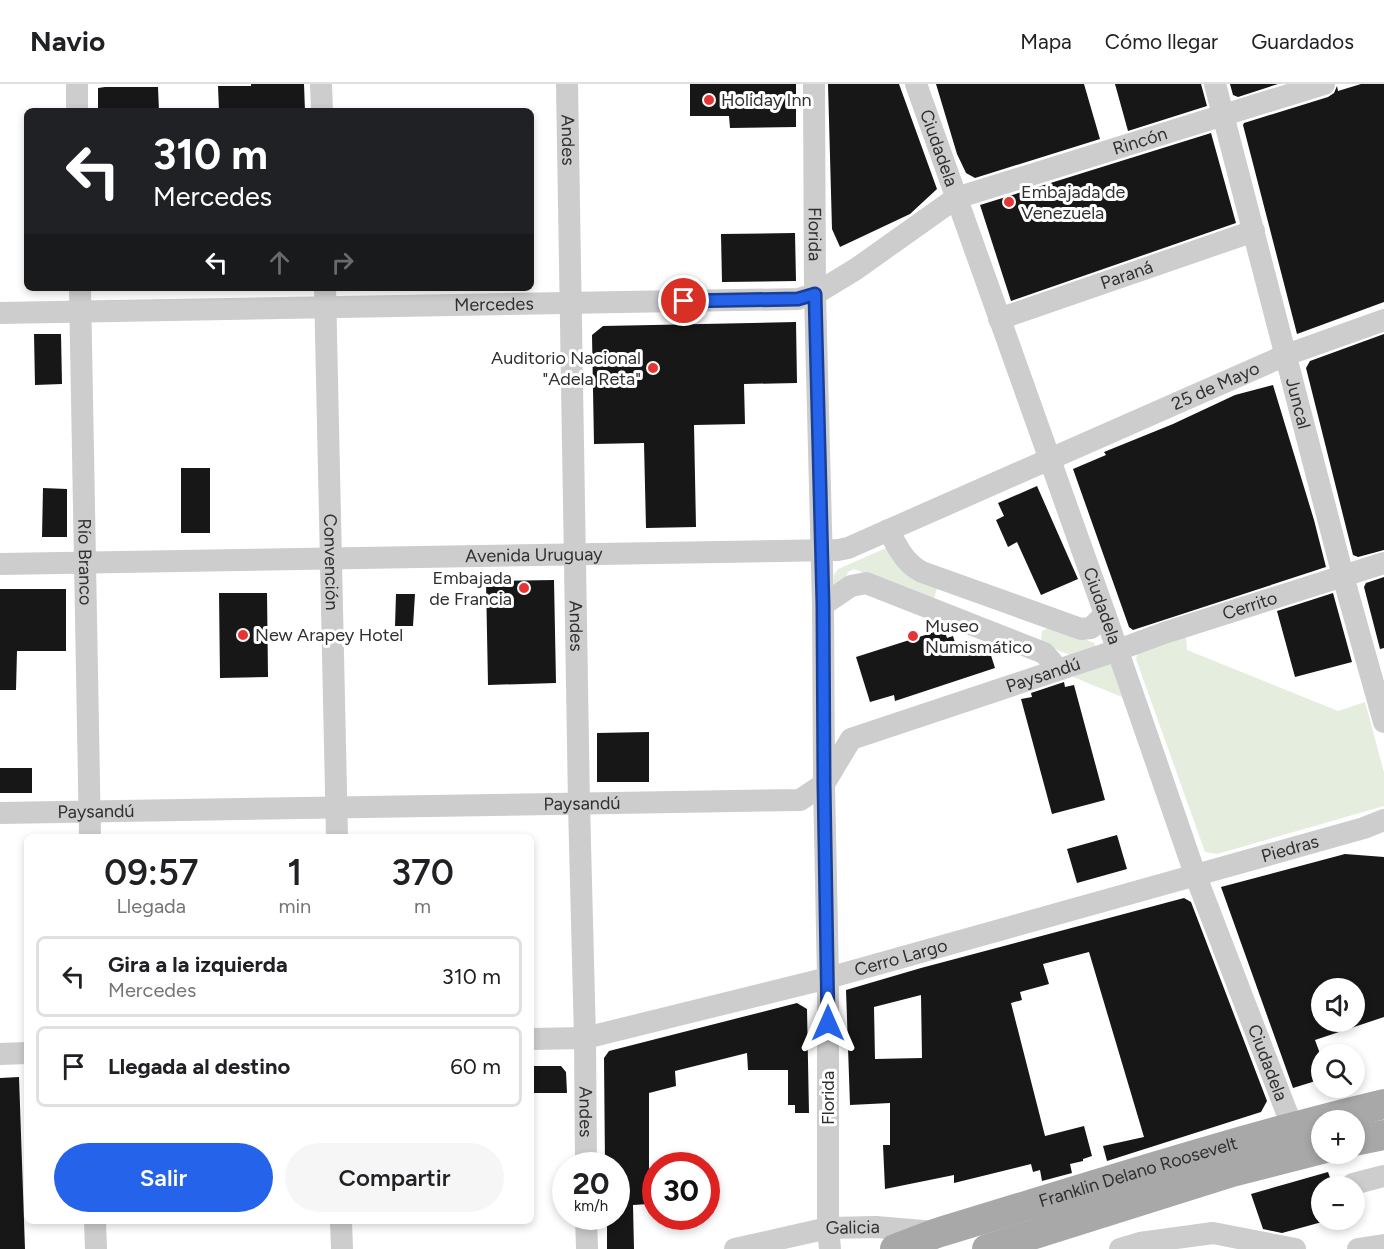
<!DOCTYPE html>
<html lang="es">
<head>
<meta charset="utf-8">
<style>
  :root { --surface:#fff; --page:#f6f6f6; --text:#202124; --muted:#757577; --line:#e0e0e0; --accent:#2563eb }
  body { margin:0; font-family:Figtree,sans-serif; background:var(--page); color:var(--text); height:100vh; display:flex; flex-direction:column; font-size:22px; white-space:nowrap }
  * { box-sizing:border-box; margin:0 }
  p { font-size:20px; color:var(--muted) }
  .icon { flex:none; width:33px; height:33px; fill:none; stroke:currentColor; stroke-width:2; stroke-linecap:round; stroke-linejoin:round }
  .map { position:relative; flex:1; overflow:hidden }
  .side { position:absolute; left:24px; top:750px; width:510px; height:390px; display:flex; flex-direction:column; background:var(--surface); border-radius:9px; box-shadow:0 3px 9px #0003 }
  .side>* { flex:none }
  .hud { position:absolute; left:24px; top:24px; width:510px; height:183px; border-radius:9px; box-shadow:0 3px 9px #0003; background:#202124; color:#fff; overflow:hidden }
  .tools { position:absolute; left:1311px; top:894px; display:grid; gap:12px }
  .tools a { display:grid; place-items:center; width:54px; height:54px; border-radius:50%; background:var(--surface); box-shadow:0 3px 9px #0003; font-size:30px }
  .speed { position:absolute; left:552px; top:1068px; display:flex; gap:12px; font-size:30px; font-weight:700; text-align:center }
  .speed>* { display:grid; place-content:center; width:78px; height:78px; border-radius:50%; background:var(--surface); box-shadow:0 3px 9px #0003; line-height:1 }
  .speed small { font-size:15px; font-weight:400 }
  .speed .limit { border:9px solid #d22; background:#fff; color:#111 }
  .pin { position:absolute; display:grid; place-items:center; width:51px; height:51px; color:#fff; margin:-26px; border:3px solid #fff; border-radius:50%; box-shadow:0 2px 6px #0007 }
  .me { position:absolute; width:66px; margin:-33px; rotate:0deg; stroke-linejoin:round; filter:drop-shadow(0 0 4px #0008) }
  .turn { display:flex; align-items:center; gap:21px; height:126px; padding:0 30px; font-size:27px }
  .turn .icon { width:78px; height:78px; stroke-width:2.5 }
  .turn b { display:block; font-size:42px; line-height:51px }
  .lanes { display:flex; align-items:center; height:57px; padding:0 30px; background:#0003; justify-content:center; gap:30px; direction:ltr }
  .lanes .off { opacity:.35 }
  .eta { display:flex; justify-content:space-evenly; align-items:center; height:102px; text-align:center }
  .eta b { font-size:36px; font-weight:600; line-height:42px }
  .button { display:flex; gap:12px; margin-top:auto; padding:12px 30px }
  .button a { flex:1; height:69px; border-radius:36px; background:var(--accent); color:#fff; font-size:24px; font-weight:600; line-height:69px; text-align:center }
  .button a+a { background:var(--page); color:var(--text) }
  ul { padding:0; list-style:none }
  li { display:flex; align-items:center; gap:18px; height:81px; margin:0 12px 9px; padding:0 18px; border:3px solid var(--line); border-radius:9px }
  li div { flex:1 }
  li b { display:block; font-size:22px }
  li em { font-style:normal }
  header { display:flex; align-items:center; gap:36px; box-sizing:border-box; height:84px; padding:0 30px; background:var(--surface); border-bottom:2px solid var(--line) }
  header strong { font-size:28px }
  nav { display:flex; gap:33px; margin-inline-start:auto; font-size:21px }
  .map>svg:first-child { display:block }
</style>
</head>
<body>
<header>
<strong>Navio</strong>
<nav><a>Mapa</a><a>Cómo llegar</a><a>Guardados</a></nav>
</header>
<div class="map">
<svg width="1384" height="1165" viewBox="0 0 1384 1165">
  <rect width="100%" height="100%" fill="#fff"/>
  <!-- green -->
  <path fill="#e5eddf" d="M886,464l53,36 -6,16 -79,-31 -6,3 -3,8 -11,7v-12l4,-6z
    M1052,542l42,17 2,4 -24,9 -29,-12 -2,-5 1,-8z
    M1186,551l1,15 151,61 27,-9 19,70v34l-167,48 -12,-2 -69,-193 2,-7z
    M1110,576l12,37 -49,-20z"/>
  <!-- building -->
  <path fill="#171717" fill-rule="evenodd" d="M251,0h53l1,27h-86l-1,-25h33z
    M690,0h106v43l-66,1 -1,-12h-39z
    M828,0h71l38,105 -27,25 -70,33 -8,-18z
    M936,0h148l16,55 -125,39 -9,-5 -9,-19z
    M1115,0h86l6,22 -79,25z
    M1230,0h48l-40,13 -5,-2z
    M1361,0h23v218l-87,32 -54,-209 1,-2 84,-26 6,-4 3,-7 1,5z
    M105,3h53l1,24h-61v-23z
    M1211,49l25,90 -225,78 -31,-96z
    M795,149l1,48 -74,1 -1,-48z
    M796,238l1,61 -53,1 1,40 -51,1 2,102 -50,1 -2,-85 -50,1 -2,-109 11,-9z
    M34,250h27l1,50 -27,1z
    M1384,250v216l-26,7 -5,-2 -47,-187 4,-7z
    M1273,301l41,135 12,47 -193,63 -4,-3 -56,-158 33,-14 -2,-3 69,-28 62,-29z
    M181,384h29v65h-29z
    M1037,402l41,93 -37,16 -24,-53 -9,5 -12,-27 8,-4 -6,-13z
    M43,404l24,1v48h-25z
    M1384,493v71l-4,1 -16,-62 2,-4z
    M554,496l2,103 -68,2 -2,-104z
    M0,505h66v62h-49l-1,39h-16z
    M219,509h48l1,84 -48,1z
    M1333,509l19,69 -57,15 -18,-66z
    M396,510h19l-2,32h-18z
    M944,545l3,9 6,-2 6,20 29,-10 7,22 -100,33 -1,-6 -24,7 -14,-45z
    M1064,598l1,5 9,-2 31,115 -53,14 -31,-115 11,-2 -1,-4z
    M649,648v50h-52v-49z
    M0,684h32v25h-32z
    M1117,751l10,34 -50,14 -10,-34z
    M1345,770l39,3v160l-69,23 7,19v20l-29,9 -72,-201zM1322,904h32v34h-32z
    M1184,814l7,4 76,199 -6,11 -154,49 -4,-15 41,-9 -55,-185 -46,12 6,20 -29,8 2,8 -11,3 34,133 39,-10 8,30 -9,3v2l-13,3 2,9 -30,8 -2,-11 -7,2 -2,-8 -77,19v-8l-69,14 -2,-44h7v-42l-40,2 -4,-115 75,-22zM921,911l1,63 -47,1 -1,-52z
    M797,919l10,6 2,104h-14v-8h-7v-35h-40l-1,-17 -72,18 1,15 -27,7v111l-16,1 1,44h-27v-33h9v-50h-11l-1,-108 5,-7z
    M531,982h30l5,6 1,21h-36z
    M19,993l6,172h-25v-171z
    M1328,1088l5,14h-11v36l-40,11 -19,-4 -12,-35z"/>
  <g fill="none" stroke-linecap="round" stroke-linejoin="round">
    <!-- minor -->
    <g stroke="#cdcdcd" stroke-width="22">
      <path d="M77,0v27"/>
      <path d="M321,0l1,27"/>
      <path id="s1" d="M567,0l12,720 6,234 1,128"/>
      <path id="s2" d="M814,0l1,210 8,311 1,179 4,194v250l2,21"/>
      <path id="s3" d="M916,0l189,530 90,260 97,252"/>
      <path id="s4" d="M1215,0l128,492 41,146"/>
      <path id="s5" d="M80,204l10,549"/>
      <path id="s6" d="M325,204l12,549"/>
      <path id="s7" d="M0,229l798,-14 17,-5 41,-25 100,-71 368,-114"/>
      <path id="s8" d="M999,235l255,-88"/>
      <path d="M888,446c10,17 16,33 34,42l159,57 10,-1 14,-14"/>
      <path id="s9" d="M0,480l838,-14 10,-2 438,-193 98,-35"/>
      <path d="M823,521l28,-19 15,-3 178,70 8,9 2,9"/>
      <path id="s10" d="M0,729l800,-13 24,-16 27,-45 267,-89 46,-17 220,-70"/>
      <path id="s11" d="M531,955l54,-1 243,-60 536,-150 20,-8"/>
      <path d="M0,970l27,-1"/>
      <path d="M1353,1100l31,-8"/>
      <path d="M586,1132l1,33"/>
      <path d="M95,1137l1,28"/>
      <path d="M341,1137l1,28"/>
      <path id="s12" d="M735,1165l93,-21 48,-1 59,5"/>
      <path d="M1120,1165l20,-6 73,-10 82,16"/>
      <path d="M1358,1165l26,-4"/>
    </g>
    <!-- major -->
    <g stroke="#a8a8a8" stroke-width="30">
      <path d="M1354,1057l30,-6"/>
      <path id="s13" d="M895,1165l42,-16c149,-45 296,-93 447,-129"/>
      <path d="M987,1165l245,-77 90,-23"/>
    </g>
  </g>
  <g fill="none" stroke-linecap="round" stroke-linejoin="round">
    <defs>
      <path id="route" d="M684,217l114,-2 17,-5 8,311 1,179 4,239"/>
    </defs>
    <!-- route casing -->
    <use href="#route" stroke="#184099" stroke-width="15"/>
    <!-- route -->
    <use href="#route" stroke="#2563eb" stroke-width="10"/>
  </g>
  <!-- markers -->
  <g fill="#e63435" stroke="#fff" stroke-width="2">
    <circle cx="709" cy="16" r="6"/>
    <circle cx="1009" cy="118" r="6"/>
    <circle cx="653" cy="284" r="6"/>
    <circle cx="524" cy="504" r="6"/>
    <circle cx="243" cy="551" r="6"/>
    <circle cx="913" cy="552" r="6"/>
  </g>
  <g text-anchor="middle" dominant-baseline="central" stroke-width="6" stroke-linejoin="round" paint-order="stroke">
    <!-- poi labels -->
    <g font-size="18" fill="#303030" stroke="#fff" text-anchor="start">
      <text x="721" y="16">Holiday Inn</text>
      <text x="1021" y="108">Embajada de<tspan x="1021" dy="21">Venezuela</tspan></text>
      <text x="641" y="274" text-anchor="end">Auditorio Nacional<tspan x="641" dy="21">"Adela Reta"</tspan></text>
      <text x="512" y="494" text-anchor="end">Embajada<tspan x="512" dy="21">de Francia</tspan></text>
      <text x="925" y="542">Museo<tspan x="925" dy="21">Numismático</tspan></text>
      <text x="255" y="551">New Arapey Hotel</text>
    </g>
    <!-- street labels -->
    <g font-size="18" fill="#303030" stroke="#fff">
      <text stroke="none"><textPath href="#s1" startOffset="56">Andes</textPath></text>
      <text stroke="none"><textPath href="#s7" startOffset="1179">Rincón</textPath></text>
      <text stroke="none"><textPath href="#s3" startOffset="68">Ciudadela</textPath></text>
      <text stroke="none"><textPath href="#s2" startOffset="150">Florida</textPath></text>
      <text stroke="none"><textPath href="#s8" startOffset="135">Paraná</textPath></text>
      <text stroke="none"><textPath href="#s7" startOffset="494">Mercedes</textPath></text>
      <text stroke="none"><textPath href="#s9" startOffset="1250">25 de Mayo</textPath></text>
      <text stroke="none"><textPath href="#s4" startOffset="330">Juncal</textPath></text>
      <text stroke="none"><textPath href="#s9" startOffset="534">Avenida Uruguay</textPath></text>
      <text stroke="none"><textPath href="#s5" startOffset="274">Río Branco</textPath></text>
      <text stroke="none"><textPath href="#s6" startOffset="274">Convención</textPath></text>
      <text stroke="none"><textPath href="#s10" startOffset="1302">Cerrito</textPath></text>
      <text stroke="none"><textPath href="#s3" startOffset="554">Ciudadela</textPath></text>
      <text stroke="none"><textPath href="#s1" startOffset="542">Andes</textPath></text>
      <text stroke="none"><textPath href="#s10" startOffset="1084">Paysandú</textPath></text>
      <text stroke="none"><textPath href="#s10" startOffset="582">Paysandú</textPath></text>
      <text stroke="none"><textPath href="#s10" startOffset="96">Paysandú</textPath></text>
      <text stroke="none"><textPath href="#s11" startOffset="784">Piedras</textPath></text>
      <text stroke="none"><textPath href="#s11" startOffset="380">Cerro Largo</textPath></text>
      <text stroke="none"><textPath href="#s3" startOffset="1040">Ciudadela</textPath></text>
      <text transform="translate(828 1014) rotate(-90)">Florida</text>
      <text stroke="none"><textPath href="#s1" startOffset="1028">Andes</textPath></text>
      <text stroke="none"><textPath href="#s13" startOffset="255">Franklin Delano Roosevelt</textPath></text>
      <text stroke="none"><textPath href="#s12" startOffset="120">Galicia</textPath></text>
    </g>
  </g>
</svg>
<div class="tools">
<a><svg class="icon" aria-label="sound" viewBox="0 0 24 24"><path d="M4 9h4l5-4v14l-5-4H4zM17 9q2 3 0 6"/></svg></a>
<a><svg class="icon" aria-label="search" viewBox="0 0 24 24"><circle cx="10" cy="10" r="6"/><path d="M15 15l6 6"/></svg></a>
<a>+</a>
<a>−</a>
</div>
<div class="speed"><div>20<small>km/h</small></div><div class="limit">30</div></div>
<div class="pin" style="left:684px;top:217px;background:#d93025"><svg class="icon" aria-label="arrive" viewBox="0 0 24 24"><path d="M6 21V4h12l-3 4 3 4H6"/></svg></div>
<svg class="me" style="left:828px;top:939px" viewBox="-20 -20 40 40"><path d="M0-17L14 15 0 8-14 15z" fill="#2563eb" stroke="#fff" stroke-width="4"/></svg>
<div class="hud">
<div class="turn"><svg class="icon" aria-label="left" viewBox="0 0 24 24"><path d="M17 20v-9H6M10 6l-5 5 5 5"/></svg><div><b>310 m</b>Mercedes</div></div>
<div class="lanes"><svg class="icon" aria-label="left" viewBox="0 0 24 24"><path d="M17 20v-9H6M10 6l-5 5 5 5"/></svg><svg class="icon off" aria-label="ahead" viewBox="0 0 24 24"><path d="M12 20V5M6 11l6-6 6 6"/></svg><svg class="icon off" aria-label="right" viewBox="0 0 24 24"><path d="M7 20v-9h11M14 6l5 5-5 5"/></svg></div>
</div>
<section class="side">
<div class="eta">
<div><b>09:57</b><p>Llegada</p></div>
<div><b>1</b><p>min</p></div>
<div><b>370</b><p>m</p></div>
</div>
<ul>
<li><svg class="icon" aria-label="left" viewBox="0 0 24 24"><path d="M17 20v-9H6M10 6l-5 5 5 5"/></svg><div><b>Gira a la izquierda</b><p>Mercedes</p></div><em>310 m</em></li>
<li><svg class="icon" aria-label="arrive" viewBox="0 0 24 24"><path d="M6 21V4h12l-3 4 3 4H6"/></svg><div><b>Llegada al destino</b></div><em>60 m</em></li>
</ul>
<div class="button"><a>Salir</a><a>Compartir</a></div>
</section>
</div>
</body>
</html>
